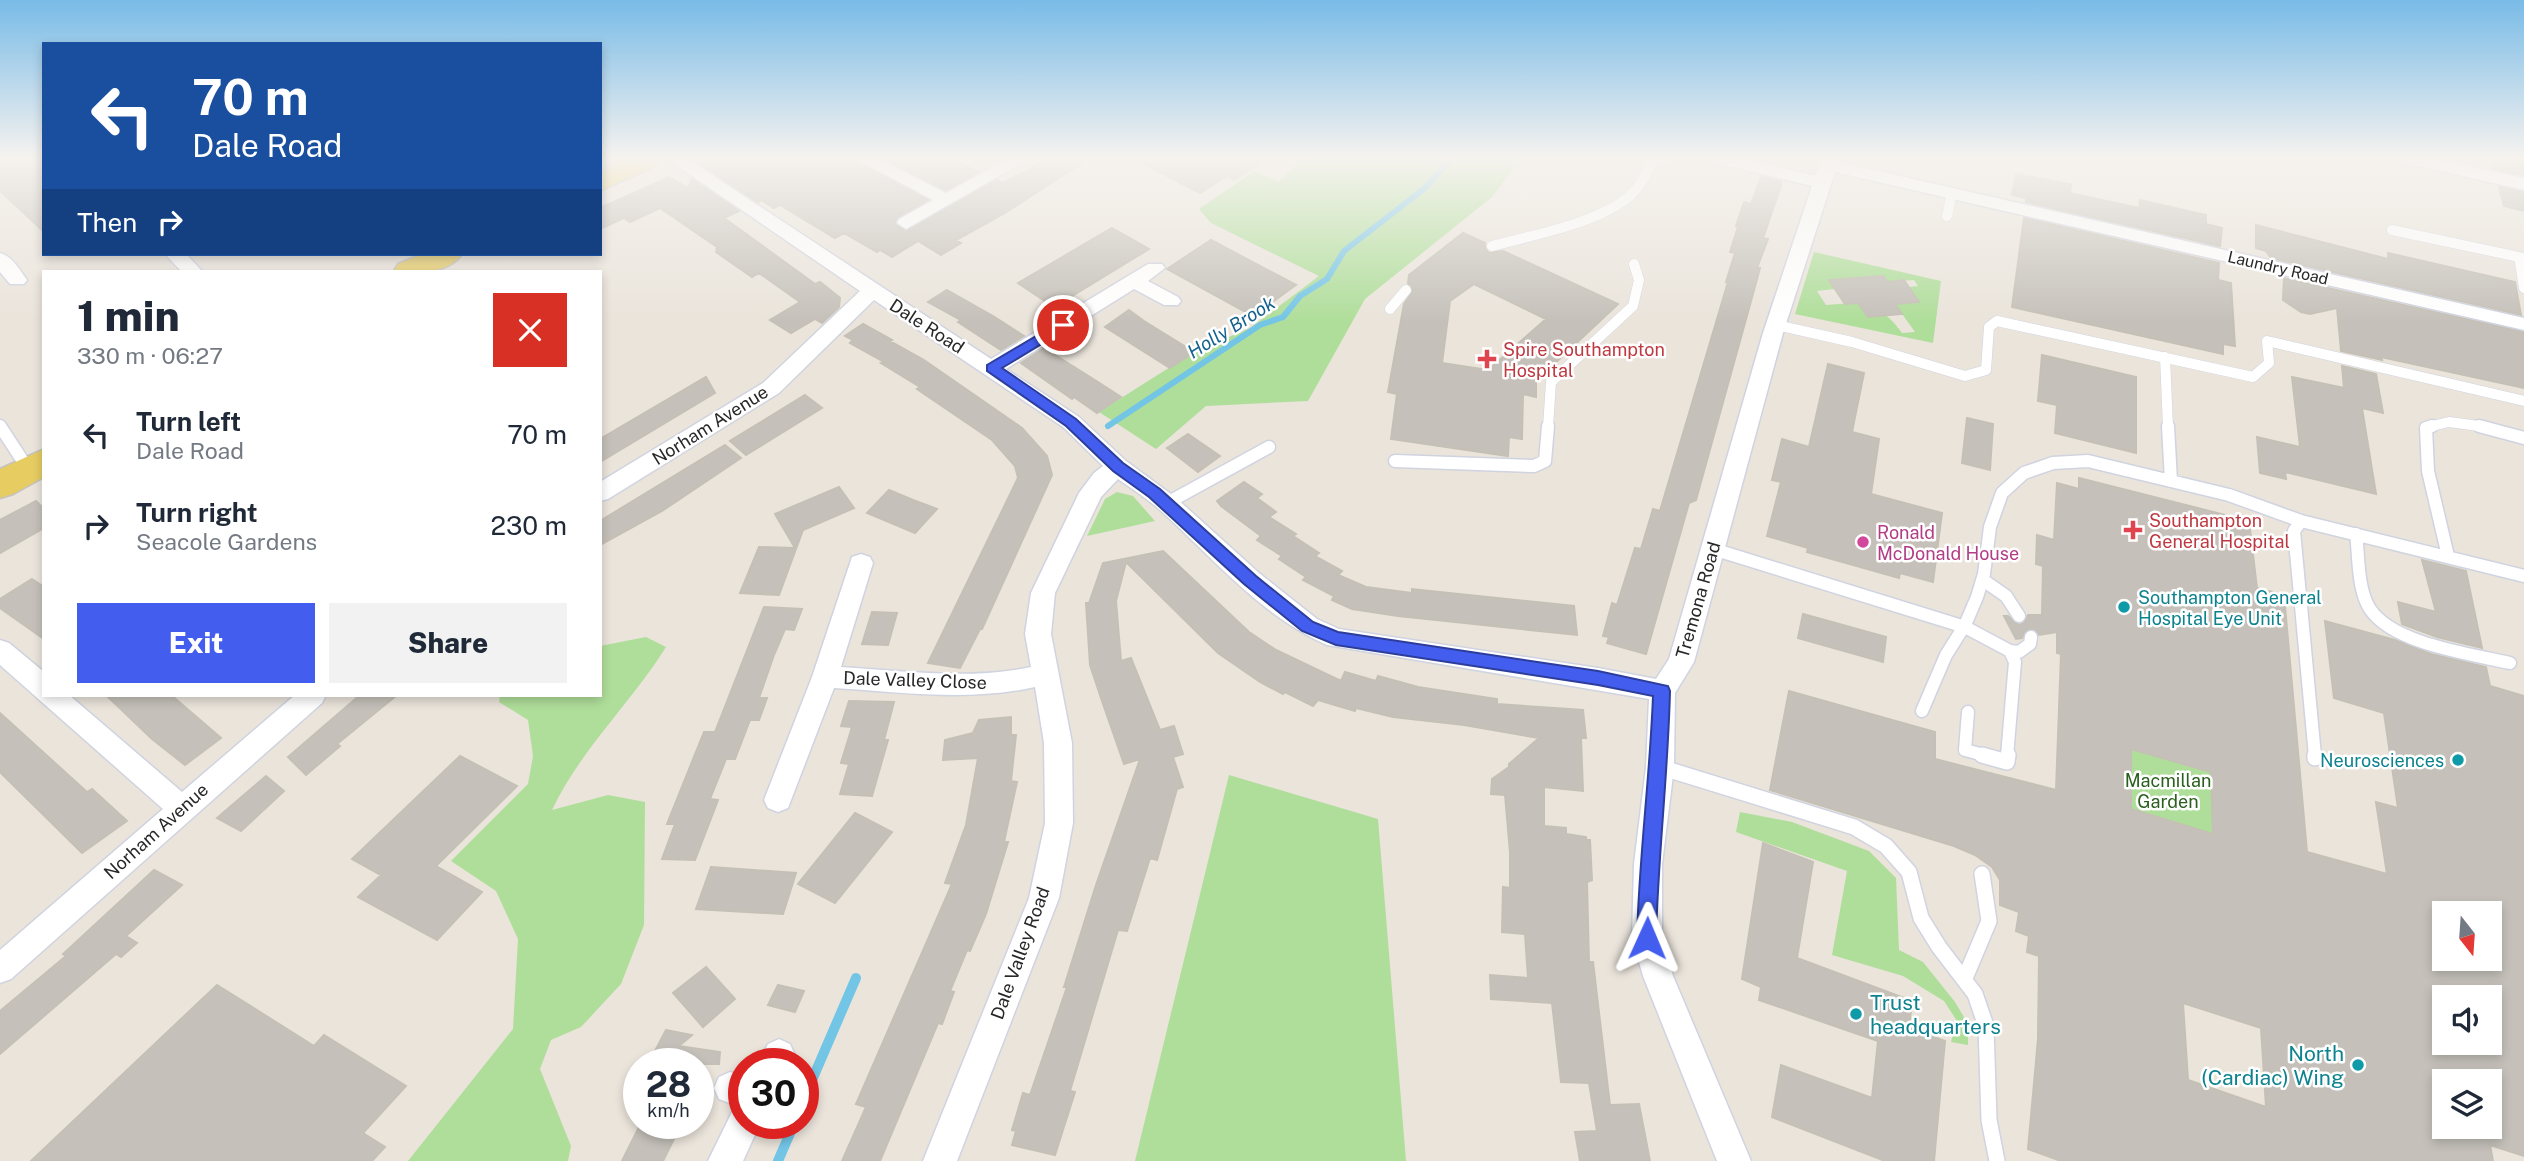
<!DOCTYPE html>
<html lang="en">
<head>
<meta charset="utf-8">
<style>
  :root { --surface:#fff; --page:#f2f2f3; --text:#1f2937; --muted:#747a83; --accent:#435eee }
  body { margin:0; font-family:"Public Sans",sans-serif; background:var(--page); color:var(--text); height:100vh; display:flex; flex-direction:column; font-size:26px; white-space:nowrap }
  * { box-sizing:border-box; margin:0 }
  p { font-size:23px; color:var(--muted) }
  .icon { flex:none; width:38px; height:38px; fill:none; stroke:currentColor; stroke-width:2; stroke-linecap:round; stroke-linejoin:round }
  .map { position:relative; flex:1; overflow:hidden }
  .details { position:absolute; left:42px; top:270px; width:560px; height:427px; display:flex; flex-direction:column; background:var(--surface); border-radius:0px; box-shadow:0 4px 10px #0003 }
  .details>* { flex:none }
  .hud { position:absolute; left:42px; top:42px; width:560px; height:214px; border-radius:0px; box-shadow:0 4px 10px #0003; background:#1a4fa0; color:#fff; overflow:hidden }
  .needle { width:46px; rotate:163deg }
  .controls { position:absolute; left:2432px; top:901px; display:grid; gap:14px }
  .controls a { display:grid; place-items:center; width:70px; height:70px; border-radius:0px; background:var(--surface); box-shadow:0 4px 10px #0003; font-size:35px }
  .speed { position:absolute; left:623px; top:1048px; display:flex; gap:14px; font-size:35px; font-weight:700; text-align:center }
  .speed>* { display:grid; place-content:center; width:91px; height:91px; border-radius:50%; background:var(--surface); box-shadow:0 4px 10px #0003; line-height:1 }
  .speed small { font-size:18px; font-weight:400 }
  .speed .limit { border:10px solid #d22; background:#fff; color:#111 }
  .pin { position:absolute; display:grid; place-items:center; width:60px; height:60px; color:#fff; margin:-30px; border:4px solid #fff; border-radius:50%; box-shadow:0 2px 7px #0007 }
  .me { position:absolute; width:77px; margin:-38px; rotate:1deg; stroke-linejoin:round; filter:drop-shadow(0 0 5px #0008) }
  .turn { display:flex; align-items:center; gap:24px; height:147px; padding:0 35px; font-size:32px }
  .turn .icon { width:91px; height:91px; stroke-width:2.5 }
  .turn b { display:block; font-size:49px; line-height:60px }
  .then { display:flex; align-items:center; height:66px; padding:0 35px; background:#0003; gap:14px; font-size:26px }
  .round { display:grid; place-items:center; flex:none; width:74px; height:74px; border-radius:0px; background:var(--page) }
  .head { display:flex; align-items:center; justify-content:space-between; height:119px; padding:0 35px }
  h1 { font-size:42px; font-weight:800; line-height:52px }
  .action { display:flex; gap:14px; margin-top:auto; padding:14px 35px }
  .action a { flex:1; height:80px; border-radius:0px; background:var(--accent); color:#fff; font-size:28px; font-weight:800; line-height:80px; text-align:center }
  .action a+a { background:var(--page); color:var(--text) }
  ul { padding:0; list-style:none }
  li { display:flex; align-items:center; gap:21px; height:91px; padding:0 35px }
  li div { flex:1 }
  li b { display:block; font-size:26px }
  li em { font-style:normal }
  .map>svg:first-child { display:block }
</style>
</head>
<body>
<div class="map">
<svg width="2524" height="1161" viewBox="0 0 2524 1161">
  <rect width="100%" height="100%" fill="#eae4db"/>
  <!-- green -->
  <path fill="#afde9a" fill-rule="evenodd" d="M1302,159h219l-29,38 -127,102 -57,102 -102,5 -50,43 -57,-37 95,-60 56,-24 69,-52 -108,-53 -12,-14 55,-38 25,11z
    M1814,252l127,29 -8,62 -138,-29zM1883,276l5,6 26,-2 4,6 -9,1 10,14 -24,3 20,28 -13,1c-22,-31 -40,-31 -76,-28l-9,-14 18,-2 -6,-9z
    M1117,492l16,4 22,25 -68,15 18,-37z
    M646,637l20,10c-35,56 -85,102 -114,163l56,-15 37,7 -1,123 -23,59 -40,43 -30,13 -11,29 31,77 -3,15h-160l105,-132 5,-90 -22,-48 -45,-30 77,-77 5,-28 -5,-36 -29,-18 1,-7h100v-49z
    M2131,749l80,23 2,62 -82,-25z
    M1229,775l149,44 28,342h-271z
    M1740,812l52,10 77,29 27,27 3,72 24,12 32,40 13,22v21l-17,-3 6,-21 -13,-20 -41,-25 -71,-21 15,-84 -111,-39z"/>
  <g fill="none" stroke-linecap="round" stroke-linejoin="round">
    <!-- stream-far1 -->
    <path stroke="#73c5e6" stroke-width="6" d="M1108,426l152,-101 23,-8 17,-21 27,-17 17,-28 81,-63 26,-29"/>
    <!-- stream -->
    <path stroke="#73c5e6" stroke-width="10" d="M803,1101l53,-123
      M778,1161l16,-37"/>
  </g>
  <!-- building -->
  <path fill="#c5c1ba" stroke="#c5c0b5" stroke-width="2" fill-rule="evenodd" d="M0,159h44v73l-44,-41z
    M700,159h154l74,41 -31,18 -1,7 11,6 90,-51 6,3 46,-24h39l-83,54 -49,27 5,3 -20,12 -23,-14 -26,16 -12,-7 -3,2 -33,-19 -9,5 -55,-33 -6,3 -13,-8 -3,2 -60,-39z
    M885,159h67l27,13 -33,18z
    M1134,159h133l-33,21 -7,-4 -27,17z
    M2492,159h32v16l-30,-6z
    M2016,174l55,10 -1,9 69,15 1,-8 66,15v9l16,4 -2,18 -194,-44v-4l-14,-3z
    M669,177l19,11 4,-9 47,32 -15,7 91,66 5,-2 20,16 -1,9 -17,16 -7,-4 -24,14 -21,-13 30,-18 -41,-29 -7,4 -36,-25 1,-5 -57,-39 -30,14 -6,-4 -24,11v-21z
    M1761,177l20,4v5l-18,52 5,1 -11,29h3l-9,33 -55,199 -7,3 -43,151 -39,-11 2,-6 -6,-1 9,-33 5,2 18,-57 6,1 12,-40 7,2 68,-229h-2l9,-29 -5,-1 8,-25 -2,-1 8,-24 7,2z
    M2499,187l25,5v19l-20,-5z
    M2024,218l195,45 -1,17 13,3 4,63 -12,-2v10l-211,-47z
    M2256,225l132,34v-6l127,29 6,33 -250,-57 -5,-7 -10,-3z
    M1112,228l37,21 -95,58 -36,-24z
    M1463,233l22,10v5l4,5 14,-2 115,53 -82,77v16l-13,-3 -1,45 -13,-2 -1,19 -117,-17 6,-45 -9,-2 16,-88 9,-13 -5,-8 1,-8zM1474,284l72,35 -58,51 -46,-7 8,-62z
    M1211,240l85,45 -43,31 -86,-47z
    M1883,276l5,6 16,-2 15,22 -24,2 7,10 -34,3 -10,-14 -13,1 -16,-24z
    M2284,278l240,54v56l-143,-31 1,3 -41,-9 -4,-43 -27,6 -9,-2 -18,-12z
    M947,290l46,26 31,20 -23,14 -43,-28 3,-2 -33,-18z
    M1129,310l15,11 50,31 -24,16 -65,-41z
    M863,324l29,16 -2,1 34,19 98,68 25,28 5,19 -70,154h-2l-20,39 -32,-5 90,-185 -3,-12 -23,-26 -75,-51 3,-2 -39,-24 3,-1 -34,-19 3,-3 -8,-4z
    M1044,348l54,34 23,15 -24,16 -23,-16 -2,2 -51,-36z
    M2042,355l94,22v76l-81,-20 2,-28 -19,-4z
    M1828,364l36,9 -12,59 27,7 -8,55 71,19 -9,69 -33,-9 -1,5 -92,-26 1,-4 -41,-12 14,-54 -9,-2 10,-41 27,8z
    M2342,366l34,8 7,39 -21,-5 14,86 -91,-22 1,7 -26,-6 -3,-36 43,10 -8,-70 52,11z
    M706,377l9,16 -115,69v-23z
    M805,395l17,13 -76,47 -16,-14z
    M1967,418l26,6 -3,46 -28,-7z
    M1188,434l32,22 -22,16 -31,-24z
    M725,445l16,13 -79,53 -62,34v-24z
    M2079,478l170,43 8,67 27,7 23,257 80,22 -11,-72 22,6 -14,-95 -50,-15 -9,-77 70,19 36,14 55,13 4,19 34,10v460l-34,-11 3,16h-432l-33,-12 10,-110 1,-83 -12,-4 2,-16 -13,-5 3,-19 -19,-7v-25l-8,-13 -17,-12 -21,-9 -184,-56 19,-99 146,41v27l121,31 5,-136 -4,-1v-21l-18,3 -3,-5 -8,-1 -6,9 -6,1 -12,-23h4l11,9 5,-2 4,-8h14l1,-49 -7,-2 1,-29 17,5 3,-57 22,6zM2131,749l80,23 2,62 -82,-25zM2445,914h45v45h-45zM2445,998h45v45h-45zM2183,1003l78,25 5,79 -78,-27zM2445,1082h45v45h-45z
    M1244,482l18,12 -5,4 19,14 -7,5 27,17 -3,2 26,17 -4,3 27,15 -4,4 28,12 46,6v-4l162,17 3,29 -179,-19 -46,-7 -20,-9 2,-4 -31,-16 3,-3 -27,-18 3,-3 -25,-16 4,-4 -40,-30 -4,-5z
    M839,487l15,21 -51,22 -24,65 -39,-2 19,-46 36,1 -20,-34z
    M889,490l24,10 24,9 -22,24 -48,-20z
    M36,501l8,8v19l-44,25v-33z
    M1163,551l86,81 27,18 65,31 4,-9 31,9 2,-5 40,11 79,12v5l86,6 3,28h-5l2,53 -39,-4v39l22,2v6l20,3v3h4l2,40 -5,2 2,80h4l17,143 29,-1 11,57h-70l-5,-29 22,-1 -8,-48 -28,-1 -9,-79 -61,-4 -1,-24 38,3 -3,-44 -23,-2 1,-45 7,1v-36l-5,-57 -14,-1 1,-15 17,-12v-3l30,-26 -75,-13 -71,-8 -37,-9 -1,3 -37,-11 -5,6 -28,-14 -2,2 -23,-12 -42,-29 -92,-91 -10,39 5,60 10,-3 29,72 14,-4 9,28 -10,3 10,30 -6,2 -20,71 -7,-2 -23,73 -9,-1 -48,161 5,1 -20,63 -43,-10 4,-14 -4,-1 11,-37 7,2 37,-108h-3l32,-102 44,-126 -16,5 -22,-63 -12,-36 -4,-62h3l14,-40z
    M2422,560l44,11 16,77 -45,-11 -35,-13 -4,-22 38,10z
    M32,579l12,8v52l-44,-31v-9z
    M764,607l38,2 -8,21 -9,-1 -11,26 -15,43h8l-8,22h-9l-15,39h-9l-16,40 8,1 -23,60 -33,-1 13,-35h-8l37,-92h11z
    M872,612l25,1 -9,32 -26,-1z
    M1803,614l83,23 -3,25 -85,-24z
    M106,695h65l50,43 -36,27 -33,-26z
    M360,695h37l-60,49 3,2 -34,29 -18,-18z
    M849,701l45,1 -10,38h4l-16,56 -32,-2 9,-30 -8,-1 11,-36 -11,-1z
    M0,713l87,79 5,-3 35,32 -45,32 -82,-81z
    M1011,717v18h5l-5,46 6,1 -13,60h4l-22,72 -16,37 -3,-1 -17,41 4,1 -12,32 -4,-1 -58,138h-38l24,-54 -10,-3 96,-220 -7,-1 21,-58 12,-67 -35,2 2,-20 28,-7 6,-13z
    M460,756l57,30 -81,80 46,26 -45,48 -79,-43 23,-22 -29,-16z
    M266,776l18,15 -43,40 -24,-13z
    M855,813l37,19 -57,71 -37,-19z
    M1763,843l50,19 -16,96 115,43 -3,27 36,13 -11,120h-49l-113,-44 9,-52 91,33 6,-57 -119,-41 2,-13 -19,-8z
    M711,867l85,6 -13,41 -87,-5z
    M154,870l28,15 -56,51 11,7 -16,14 -5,-3 -116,100v-43l66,-55 -3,-2z
    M706,967l29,32 -32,28 -30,-34z
    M217,985l97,61 10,-11 82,51 -43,47 22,14 -13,14h-341z
    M778,985l26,6 -9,21 -27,-7z
    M666,1030l26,5 -13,11 41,6 -1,12h-71z
    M639,1127l36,10 -12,24h-41z"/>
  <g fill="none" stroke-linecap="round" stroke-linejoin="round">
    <defs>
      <path id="lane-far2" d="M1947,216l5,-23
        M2392,230l132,28
        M1492,246c41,-11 108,-23 140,-52 8,-8 13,-18 18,-28
        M2519,257l5,31
        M1390,309l16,-19
        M1776,325l76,17 113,34 21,-6 3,-43 8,-6 256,56 16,-14 -2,-22 257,60
        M2165,357l3,70
        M0,425l1,2
        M1548,427l3,-45 82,-76 6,-26 -5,-16
        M2428,427l21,-5 37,5"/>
      <path id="lane-far1" d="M0,426l28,43
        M2168,426l3,55
        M2432,426l-6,2 2,43 20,85
        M2479,426l45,12
        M1395,461l139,5 11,-5 3,-35
        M1167,503l102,-56
        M2301,521l-7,10 21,225
        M2356,534c3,22 1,55 14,75 23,35 101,45 140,54
        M1713,549l252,78 45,24 9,1 11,-8 1,-7
        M1983,580l23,16 13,20
        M1922,711l24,-56 19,-30 12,-28 7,-23 6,-47 12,-34 22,-20 29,-10 35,-2 141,34 72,26 223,55
        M1968,712l-3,38 23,6
        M2007,756l8,-94 -5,-11"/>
      <path id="lane" d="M1982,755l25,7 1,-7
        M2315,755v3
        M1660,767l194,60 32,19 23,26 12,46 18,29 36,47 11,32 3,94 8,41
        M1965,978l24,-57 -7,-47"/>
      <path id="street" d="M667,159h21l303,200 157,-95h14l3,4 -17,13 30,16 3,4 -3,4h-14l-30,-16 -128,80 73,48 47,44 49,36 84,76 58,46 22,10 259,39 58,11 13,-20 94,-326 49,-147 -96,-23 -3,-4h32l70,17 6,-17h18l-1,3 686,156v12l-689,-158 -52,161 -89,329 -19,31 -1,74 -12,97v74l11,38 78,185h-34l-74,-185 -11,-38 2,-74 12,-97 3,-68 -322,-54c-65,-28 -114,-87 -166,-134 -13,-12 -29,-22 -43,-32l-17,18 -46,96 -4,41 21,109 1,80 -14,75 -102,263h-34l106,-263 16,-75 -1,-80 -9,-56c-66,15 -134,5 -201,1l-46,120 -10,4 -10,-4 -4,-8 48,-123 40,-120 9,-3 9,3 3,6 -32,104c63,4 128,13 190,0l-6,-33 6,-41 48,-100 15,-20 9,-7 -40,-39 -189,-127 -95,93 -171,106 -8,2v-19l163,-99 97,-92z
        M856,159h23l67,34 61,-34h22l-123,70 -9,-6 2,-4 34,-19z
        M1649,159h21l-20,12 -9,-5z
        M2403,159h33l88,19v12l-118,-27z
        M0,253c12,3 20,17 27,27l-3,4h-14l-10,-12z
        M165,254h21l16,17h-21z
        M0,640l9,3 35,29v23h25l113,97 113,-97h31l-4,8 -311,276 -11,4v-33l163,-141 -163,-144z
        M779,1039l11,5 5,11 -4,9h-33l10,-20z
        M730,1072l14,5v47h16l-17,37h-35l24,-49 10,-4 -23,-9 -5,-11 5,-11z"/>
      <path id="primary" d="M625,159h37l-4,6 -58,26v-20z
        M422,254h40c-14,21 -46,18 -68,17l4,-7z
        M44,449v28l-31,17 -13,4v-29z"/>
    </defs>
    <!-- lane-far2 casing -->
    <use href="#lane-far2" stroke="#d0d3e0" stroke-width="11"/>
    <!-- lane-far1 casing -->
    <use href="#lane-far1" stroke="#d0d3e0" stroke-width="15"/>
    <!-- lane casing -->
    <use href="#lane" stroke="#d0d3e0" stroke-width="18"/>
    <!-- street casing -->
    <use href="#street" stroke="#d0d3e0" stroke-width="3"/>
    <!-- primary casing -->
    <use href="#primary" stroke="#c3c3c3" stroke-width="3"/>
    <!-- lane-far2 -->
    <use href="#lane-far2" stroke="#fff" stroke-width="10"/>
    <!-- lane-far1 -->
    <use href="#lane-far1" stroke="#fff" stroke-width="12"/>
    <!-- lane -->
    <use href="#lane" stroke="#fff" stroke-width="15"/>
    <!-- street -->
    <use href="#street" fill="#fff" fill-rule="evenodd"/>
    <!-- primary -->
    <use href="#primary" fill="#e7cc62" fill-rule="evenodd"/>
  </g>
  <!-- sky -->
  <linearGradient id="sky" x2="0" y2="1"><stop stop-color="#79bbe7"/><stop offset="0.49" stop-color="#f6f3ef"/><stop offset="1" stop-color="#f6f3ef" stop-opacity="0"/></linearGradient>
  <rect width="2524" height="322" fill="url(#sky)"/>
  <!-- route -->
  <path fill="#435eee" stroke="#2c3d9b" stroke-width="2" d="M1063,320l5,2v6l-66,40 74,51 47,44 37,26 96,87 57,46 25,10 260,39 70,15 2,5c-2,83 -12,165 -14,247l-3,7 -6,2 -7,-2 -3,-7c2,-81 13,-161 16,-242l-55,-11 -262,-40 -34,-14 -58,-47 -95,-87 -36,-26 -47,-45 -79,-55v-6z"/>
  <!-- markers -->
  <g fill="#e0444e" stroke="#fff" stroke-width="2.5">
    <path d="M1483.5 348.5h7v7h7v7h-7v7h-7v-7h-7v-7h7z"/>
    <path d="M2129.5 519.5h7v7h7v7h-7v7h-7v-7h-7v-7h7z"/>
  </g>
  <circle fill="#d1479c" stroke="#fff" stroke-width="2.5" cx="1863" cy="542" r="7"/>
  <g fill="#0f9aa8" stroke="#fff" stroke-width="2.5">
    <circle cx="2124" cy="607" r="7"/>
    <circle cx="2458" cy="760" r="7"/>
    <circle cx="1856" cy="1014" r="7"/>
    <circle cx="2358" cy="1065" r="7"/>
  </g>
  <g text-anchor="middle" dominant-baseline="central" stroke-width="5" stroke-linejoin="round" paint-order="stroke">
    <!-- far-street labels -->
    <g font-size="16" fill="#282828" stroke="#fff">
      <text transform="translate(2278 268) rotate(13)">Laundry Road</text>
    </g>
    <!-- street labels -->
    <g font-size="18" fill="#282828" stroke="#fff">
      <text transform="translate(927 326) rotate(33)">Dale Road</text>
      <text transform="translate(710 425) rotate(-32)">Norham Avenue</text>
      <text transform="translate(1698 600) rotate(-74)">Tremona Road</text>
      <text transform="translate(915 680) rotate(2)">Dale Valley Close</text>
      <text transform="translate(156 831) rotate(-42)">Norham Avenue</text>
      <text transform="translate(1020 953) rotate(-70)">Dale Valley Road</text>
    </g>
    <!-- health labels -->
    <g font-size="18" fill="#be3a42" stroke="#fff" text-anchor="start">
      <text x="1503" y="349">Spire Southampton<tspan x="1503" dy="21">Hospital</tspan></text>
      <text x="2149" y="520">Southampton<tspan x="2149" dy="21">General Hospital</tspan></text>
    </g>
    <!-- hotel labels -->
    <g font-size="18" fill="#b23c85" stroke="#fff" text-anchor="start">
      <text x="1877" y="532">Ronald<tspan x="1877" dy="21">McDonald House</tspan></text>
    </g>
    <!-- culture labels -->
    <g font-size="18" fill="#0d838f" stroke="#fff" text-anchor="start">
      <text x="2138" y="597">Southampton General<tspan x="2138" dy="21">Hospital Eye Unit</tspan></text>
      <text x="2444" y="760" text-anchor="end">Neurosciences</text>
    </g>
    <!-- park labels -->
    <g font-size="18" fill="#2a601e" stroke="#fff">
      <text x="2168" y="780">Macmillan<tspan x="2168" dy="21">Garden</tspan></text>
    </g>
    <!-- water labels -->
    <g font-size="19" font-style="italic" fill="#15628f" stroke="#fff">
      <text transform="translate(1231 327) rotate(-32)">Holly Brook</text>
    </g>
    <!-- near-culture labels -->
    <g font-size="21" fill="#0d838f" stroke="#fff" text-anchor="start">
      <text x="1870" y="1002">Trust<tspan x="1870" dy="24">headquarters</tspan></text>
      <text x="2344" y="1053" text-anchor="end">North<tspan x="2344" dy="24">(Cardiac) Wing</tspan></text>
    </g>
  </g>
</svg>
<div class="controls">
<a><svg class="needle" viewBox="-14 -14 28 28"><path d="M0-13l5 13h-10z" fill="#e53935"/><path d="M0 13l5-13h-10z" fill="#747a83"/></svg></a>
<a><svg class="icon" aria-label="sound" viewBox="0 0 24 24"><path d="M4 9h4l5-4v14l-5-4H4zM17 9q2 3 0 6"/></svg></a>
<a><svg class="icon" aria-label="layers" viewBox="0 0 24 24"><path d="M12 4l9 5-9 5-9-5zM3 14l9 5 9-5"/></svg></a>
</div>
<div class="speed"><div>28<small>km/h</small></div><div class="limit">30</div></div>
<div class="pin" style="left:1063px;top:325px;background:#d93025"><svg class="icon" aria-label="arrive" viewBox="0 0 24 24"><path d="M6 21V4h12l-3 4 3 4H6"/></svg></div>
<svg class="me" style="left:1647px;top:938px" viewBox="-20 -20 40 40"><path d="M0-17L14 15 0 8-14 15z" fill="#435eee" stroke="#fff" stroke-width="4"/></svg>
<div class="hud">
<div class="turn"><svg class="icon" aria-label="left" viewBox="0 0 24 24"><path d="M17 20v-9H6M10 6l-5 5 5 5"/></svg><div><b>70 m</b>Dale Road</div></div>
<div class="then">Then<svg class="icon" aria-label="right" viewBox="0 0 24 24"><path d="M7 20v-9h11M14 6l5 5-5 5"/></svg></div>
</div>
<section class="details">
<div class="head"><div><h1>1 min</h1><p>330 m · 06:27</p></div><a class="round" style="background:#d93025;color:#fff"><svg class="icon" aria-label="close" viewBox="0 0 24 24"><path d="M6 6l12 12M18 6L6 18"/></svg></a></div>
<ul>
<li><svg class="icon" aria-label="left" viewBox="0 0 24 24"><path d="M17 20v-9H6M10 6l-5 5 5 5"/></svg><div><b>Turn left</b><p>Dale Road</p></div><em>70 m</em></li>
<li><svg class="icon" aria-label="right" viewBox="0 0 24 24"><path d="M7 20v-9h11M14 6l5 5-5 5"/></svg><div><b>Turn right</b><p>Seacole Gardens</p></div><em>230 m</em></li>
</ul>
<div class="action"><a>Exit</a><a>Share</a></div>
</section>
</div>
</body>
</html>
